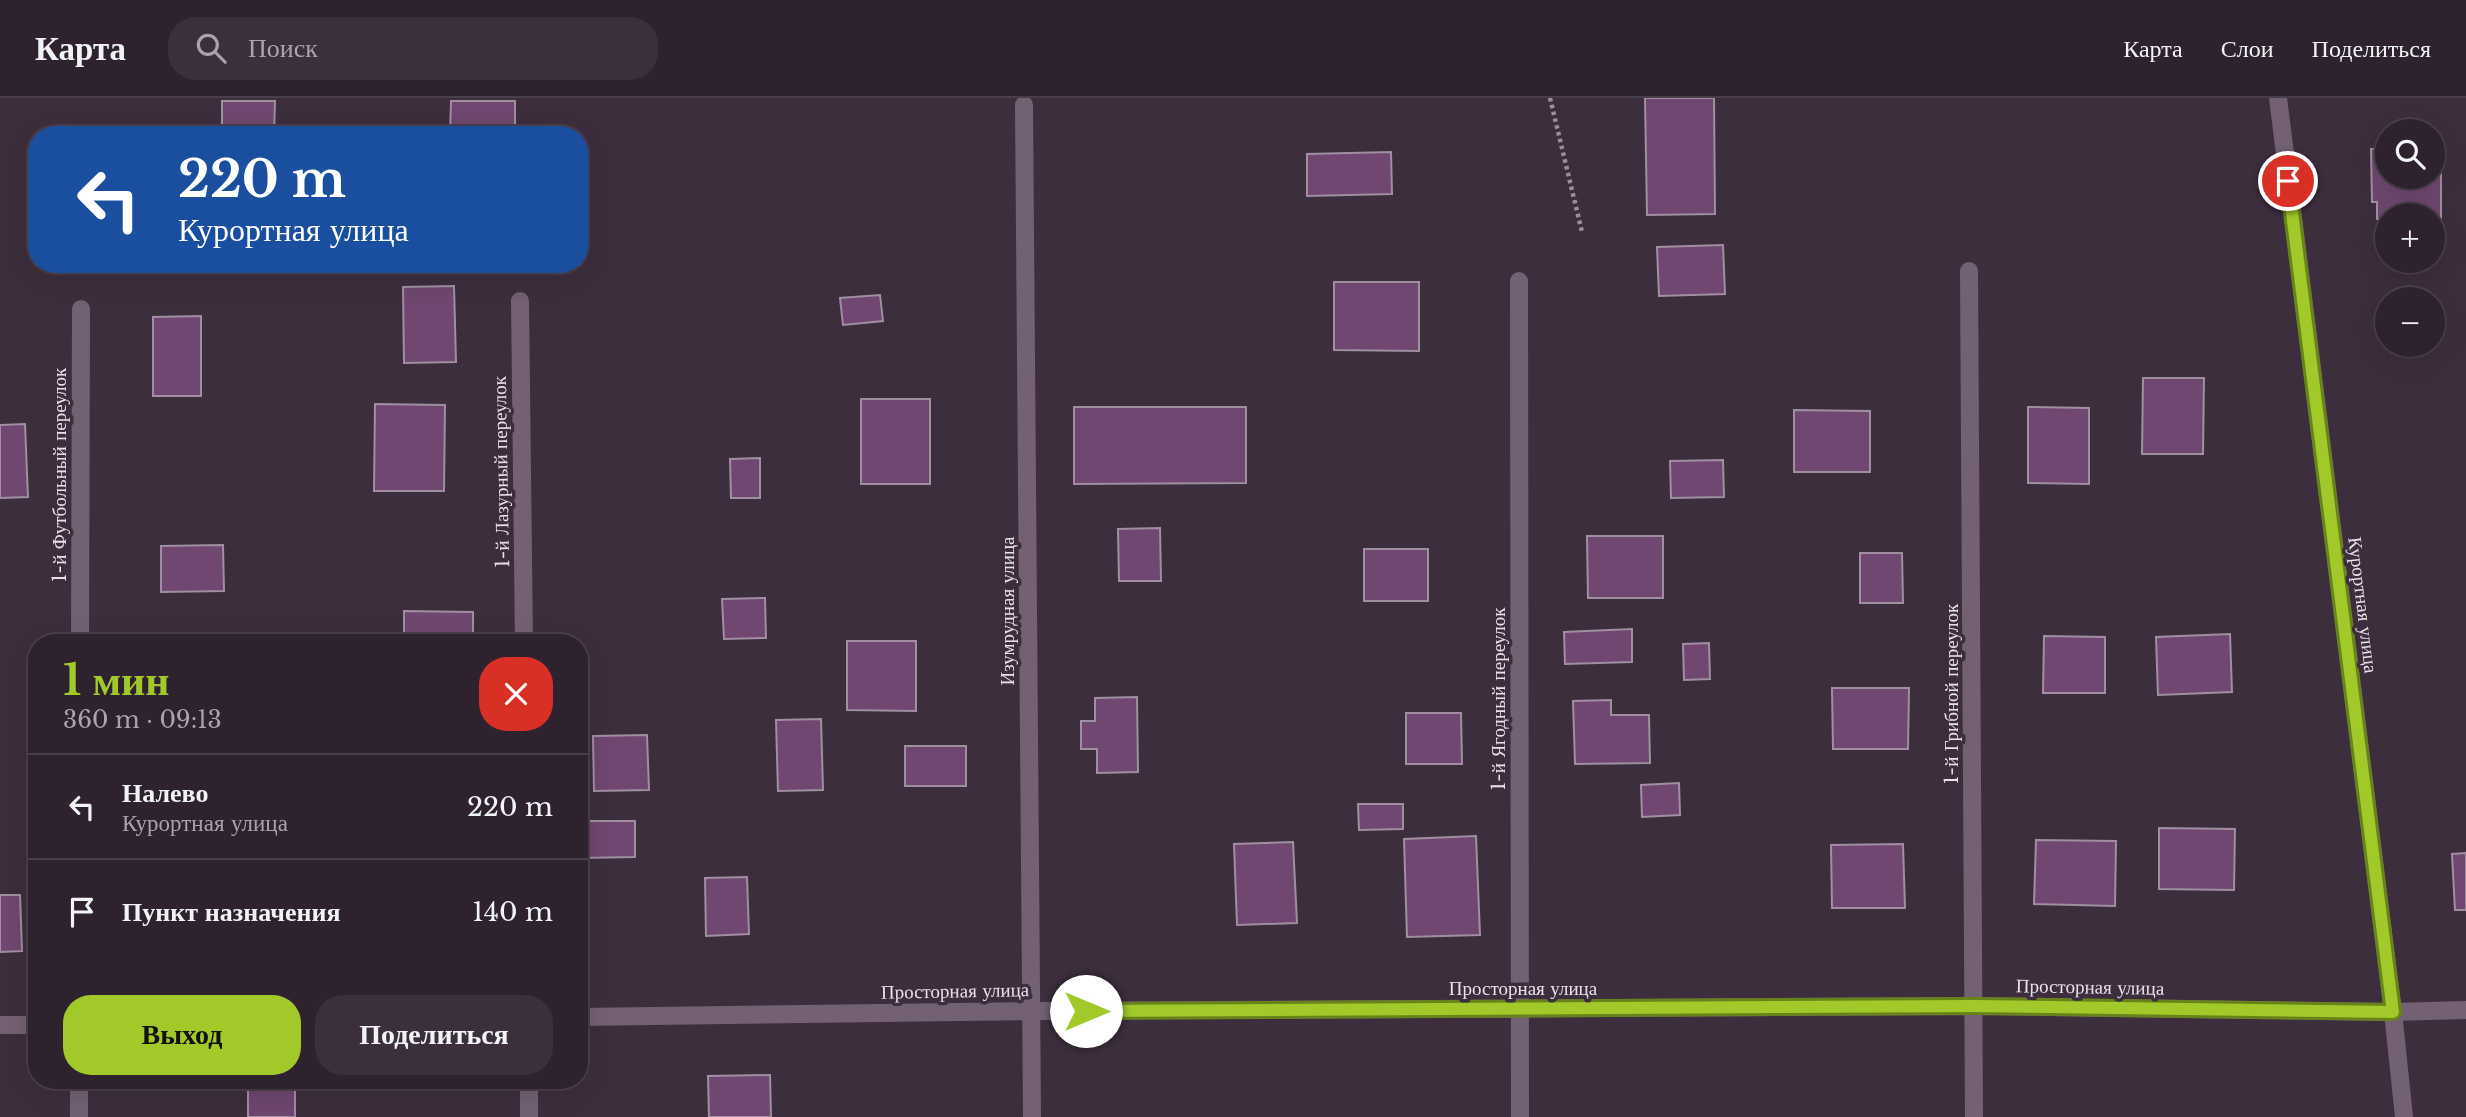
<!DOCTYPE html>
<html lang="ru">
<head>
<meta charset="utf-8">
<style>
  :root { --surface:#2e222e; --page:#3a2f3a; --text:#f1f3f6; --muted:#a7a4aa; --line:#493f4a; --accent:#a1c92a }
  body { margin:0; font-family:"Libre Baskerville",serif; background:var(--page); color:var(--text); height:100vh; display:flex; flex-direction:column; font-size:26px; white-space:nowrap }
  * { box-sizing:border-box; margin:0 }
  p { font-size:23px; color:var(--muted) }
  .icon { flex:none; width:38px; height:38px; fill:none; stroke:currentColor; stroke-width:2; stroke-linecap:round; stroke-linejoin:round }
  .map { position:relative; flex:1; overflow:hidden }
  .sheet { position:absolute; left:28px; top:536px; width:560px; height:455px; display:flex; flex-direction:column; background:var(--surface); border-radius:28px; box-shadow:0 7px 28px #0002,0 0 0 2px var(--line) }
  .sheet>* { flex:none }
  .hud { position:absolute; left:28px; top:28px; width:560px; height:147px; border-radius:28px; box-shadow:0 7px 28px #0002,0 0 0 2px var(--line); background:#1a4fa0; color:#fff; overflow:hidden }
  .controls { position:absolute; left:2375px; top:21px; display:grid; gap:14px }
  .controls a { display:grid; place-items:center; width:70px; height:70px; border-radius:50%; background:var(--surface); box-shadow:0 7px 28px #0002,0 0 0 2px var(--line); font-size:35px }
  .pin { position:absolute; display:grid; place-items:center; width:60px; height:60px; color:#fff; margin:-30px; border:4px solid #fff; border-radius:50%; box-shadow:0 2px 7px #0007 }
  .me { position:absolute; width:77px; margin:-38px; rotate:90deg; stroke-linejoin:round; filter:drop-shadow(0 0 5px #0008) }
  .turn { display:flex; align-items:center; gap:24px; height:147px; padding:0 35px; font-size:32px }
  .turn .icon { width:91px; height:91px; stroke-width:2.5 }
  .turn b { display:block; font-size:49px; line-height:60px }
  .round { display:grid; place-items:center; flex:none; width:74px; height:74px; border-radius:28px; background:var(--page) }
  .summary { display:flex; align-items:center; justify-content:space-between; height:119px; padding:0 35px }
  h1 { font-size:42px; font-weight:700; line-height:52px; color:var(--accent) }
  .primary-button { display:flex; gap:14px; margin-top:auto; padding:14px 35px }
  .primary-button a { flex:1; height:80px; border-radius:28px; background:var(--accent); color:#111; font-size:28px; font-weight:700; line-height:80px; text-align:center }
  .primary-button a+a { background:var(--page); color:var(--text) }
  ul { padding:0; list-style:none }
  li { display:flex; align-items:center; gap:21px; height:105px; padding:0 35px; border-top:2px solid var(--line) }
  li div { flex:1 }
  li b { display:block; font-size:26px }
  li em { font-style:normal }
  header { display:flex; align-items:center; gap:42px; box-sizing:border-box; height:98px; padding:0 35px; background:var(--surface); border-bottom:2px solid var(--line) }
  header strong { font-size:33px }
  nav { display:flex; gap:38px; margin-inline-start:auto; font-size:24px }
  .search { width:490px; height:63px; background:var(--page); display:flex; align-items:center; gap:18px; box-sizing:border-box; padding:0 24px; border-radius:28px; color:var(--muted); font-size:26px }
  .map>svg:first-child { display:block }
</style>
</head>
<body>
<header>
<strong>Карта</strong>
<div class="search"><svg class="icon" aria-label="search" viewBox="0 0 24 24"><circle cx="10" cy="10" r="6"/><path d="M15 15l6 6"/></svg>Поиск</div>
<nav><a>Карта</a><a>Слои</a><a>Поделиться</a></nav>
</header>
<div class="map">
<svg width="2466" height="1019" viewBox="0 0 2466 1019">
  <rect width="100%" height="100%" fill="#3d2e3d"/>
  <!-- building -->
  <path fill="#6f4770" stroke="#a08ea1" stroke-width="2" d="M1645,0h69l1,116 -68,1z
    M222,3h53l-1,34h-52z
    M451,3h64v34h-65z
    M2371,51h16v28h45v-10h9v52h-9v-4h-45v4h-10v-17h-5z
    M1391,54l1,42 -85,2v-42z
    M1723,147l2,49 -66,2 -2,-49z
    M204,166h74v3l-74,2z
    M1334,184h85v69l-85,-1z
    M454,188l2,76 -52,1 -1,-76z
    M880,197l3,26 -40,4 -3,-27z
    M201,218v80h-48v-79z
    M2143,280h61l-1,76h-61z
    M861,301h69v85h-69z
    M375,306l70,1 -1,86h-70z
    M1074,309h172v76l-172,1z
    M2028,309l61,1v76l-61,-1z
    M1794,312l76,1v61h-76z
    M25,326l3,73 -28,1v-73z
    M760,360v40h-29l-1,-39z
    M1723,362l1,37 -53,1 -1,-37z
    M1160,430l1,53h-42l-1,-52z
    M1587,438h76v62h-75z
    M223,447l1,46 -63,1v-46z
    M1364,451h64v52h-64z
    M1860,455h42l1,50h-43z
    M765,500l1,40 -42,1 -2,-40z
    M404,513l69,1v30h-69z
    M1632,531v33l-67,2 -1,-32z
    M2230,536l2,58 -74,3 -2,-58z
    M2044,538l61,1v56h-62z
    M847,543h69v70l-69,-1z
    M1709,545l1,36 -26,1 -1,-36z
    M1832,590h77l-1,61h-75z
    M1137,599l1,75 -41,1v-24h-16v-28h14v-23z
    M1611,602v15h38l1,48 -75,1 -2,-63z
    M1406,615h55l1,51h-56z
    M821,621l2,71 -45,1 -2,-71z
    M647,637l2,55 -55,1 -1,-55z
    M905,648h61v40h-61z
    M1679,685l1,32 -38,2 -1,-32z
    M1358,706h45v25l-44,1z
    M579,723h56v36l-56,1z
    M2159,730l76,1 -1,61 -75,-1z
    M1476,738l4,99 -73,2 -3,-98z
    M2036,742l80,1 -1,65 -81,-2z
    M1293,744l4,81 -60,2 -3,-81z
    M1903,746l2,64h-73l-1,-63z
    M2466,755v57h-11l-3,-56z
    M747,779l2,57 -43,2 -1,-58z
    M0,797h20l2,56 -22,1z
    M770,977l1,42h-62l-1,-41z
    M248,991h47v28h-47z"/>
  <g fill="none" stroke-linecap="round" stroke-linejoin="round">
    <!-- path -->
    <path stroke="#9b8f9b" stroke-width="4.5" stroke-dasharray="3.5 3.5" stroke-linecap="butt" d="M1550,0l32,134"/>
    <!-- minor -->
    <path stroke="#736173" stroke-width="18" d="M2278,0l115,914 11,105
      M1024,7l8,1012
      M1969,173l5,846
      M1519,183l1,836
      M520,203l4,341
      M80,544l1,-333
      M579,919l452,-6 943,-5 419,6 73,-2
      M0,927h37
      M529,982v37
      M79,1019v-37"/>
  </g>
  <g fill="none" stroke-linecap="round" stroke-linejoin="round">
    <defs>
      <path id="route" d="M1086,913l888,-5 419,6 -105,-831"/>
    </defs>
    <!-- route casing -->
    <use href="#route" stroke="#69831b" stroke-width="18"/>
    <!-- route -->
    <use href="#route" stroke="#a1c92a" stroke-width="12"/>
  </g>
  <g text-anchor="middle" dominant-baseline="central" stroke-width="7" stroke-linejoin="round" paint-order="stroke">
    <!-- street labels -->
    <g font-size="19" fill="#eae0ea" stroke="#3d2e3d">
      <text transform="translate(501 374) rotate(-91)">1-й Лазурный переулок</text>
      <text transform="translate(59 377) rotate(-90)">1-й Футбольный переулок</text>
      <text transform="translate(2363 507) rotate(83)">Курортная улица</text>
      <text transform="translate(1007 513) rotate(-90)">Изумрудная улица</text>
      <text transform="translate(1951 596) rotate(-90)">1-й Грибной переулок</text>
      <text transform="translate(1498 601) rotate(-90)">1-й Ягодный переулок</text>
      <text transform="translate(2090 889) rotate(1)">Просторная улица</text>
      <text x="1523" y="890">Просторная улица</text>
      <text transform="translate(955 893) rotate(-1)">Просторная улица</text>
    </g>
  </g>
</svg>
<div class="controls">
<a><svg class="icon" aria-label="search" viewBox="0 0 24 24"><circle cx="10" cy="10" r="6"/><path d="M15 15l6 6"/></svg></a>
<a>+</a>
<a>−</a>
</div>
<div class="pin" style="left:2288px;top:83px;background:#d93025"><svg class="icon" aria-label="arrive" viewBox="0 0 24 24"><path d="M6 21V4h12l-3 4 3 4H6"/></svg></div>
<svg class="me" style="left:1086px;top:913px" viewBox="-20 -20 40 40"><circle r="19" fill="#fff"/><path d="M0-13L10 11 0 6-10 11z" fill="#a1c92a"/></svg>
<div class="hud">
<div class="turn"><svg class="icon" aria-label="left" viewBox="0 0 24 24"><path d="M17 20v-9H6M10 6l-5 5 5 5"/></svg><div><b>220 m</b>Курортная улица</div></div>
</div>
<section class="sheet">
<div class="summary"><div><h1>1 мин</h1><p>360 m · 09:13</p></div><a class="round" style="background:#d93025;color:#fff"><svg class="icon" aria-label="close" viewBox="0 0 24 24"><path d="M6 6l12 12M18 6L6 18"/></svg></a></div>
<ul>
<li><svg class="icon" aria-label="left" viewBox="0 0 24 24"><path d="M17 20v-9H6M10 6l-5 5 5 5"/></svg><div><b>Налево</b><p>Курортная улица</p></div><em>220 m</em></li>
<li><svg class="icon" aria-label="arrive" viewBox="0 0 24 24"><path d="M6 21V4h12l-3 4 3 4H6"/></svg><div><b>Пункт назначения</b></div><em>140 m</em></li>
</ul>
<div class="primary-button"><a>Выход</a><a>Поделиться</a></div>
</section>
</div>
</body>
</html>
